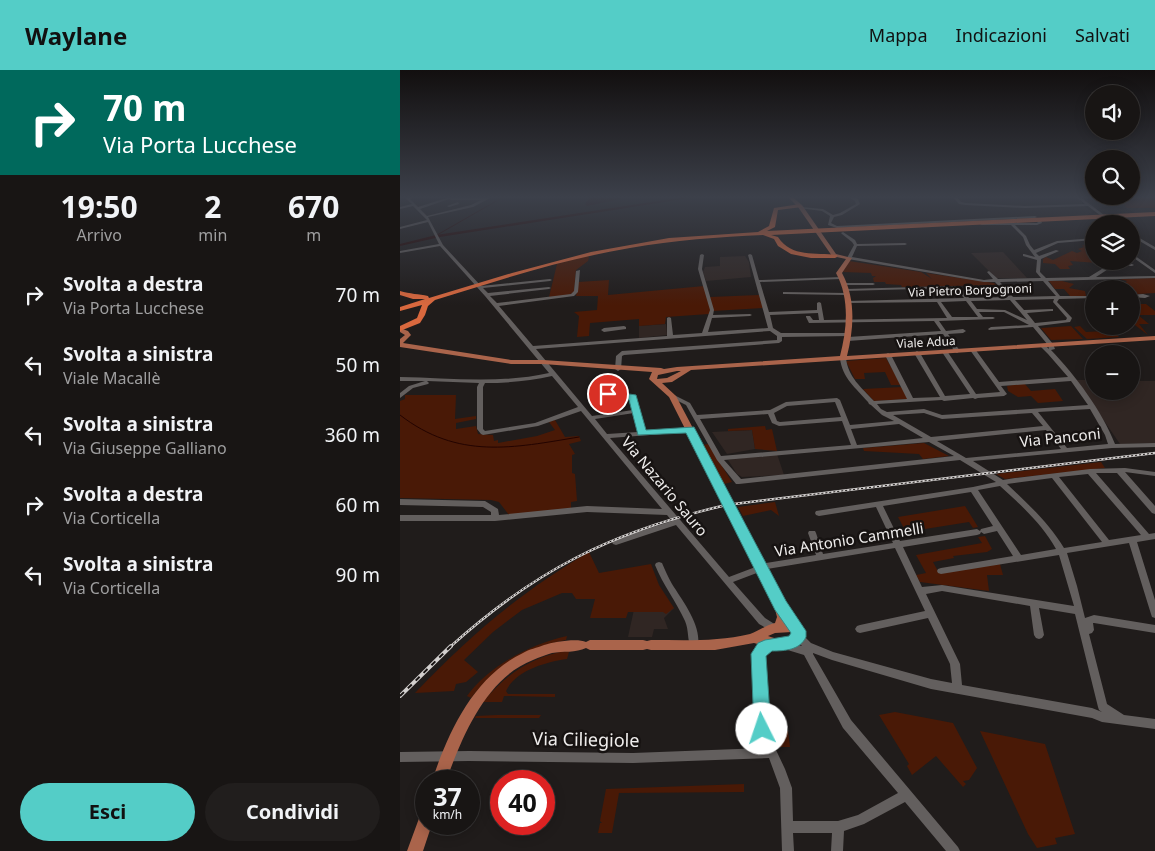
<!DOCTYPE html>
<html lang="it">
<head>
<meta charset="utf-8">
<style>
  :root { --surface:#181514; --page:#211e1d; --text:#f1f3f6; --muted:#9f9fa0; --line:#363434; --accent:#54cdc7 }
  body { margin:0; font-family:"Noto Sans",sans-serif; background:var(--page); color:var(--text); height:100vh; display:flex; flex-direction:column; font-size:19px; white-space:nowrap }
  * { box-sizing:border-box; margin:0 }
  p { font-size:16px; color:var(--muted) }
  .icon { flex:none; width:28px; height:28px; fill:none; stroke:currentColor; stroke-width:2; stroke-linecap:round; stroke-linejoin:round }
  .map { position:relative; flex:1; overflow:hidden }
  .details { display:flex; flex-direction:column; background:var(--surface); width:400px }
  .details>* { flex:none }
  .top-card { background:#00695c; color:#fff; overflow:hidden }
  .controls { position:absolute; left:685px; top:15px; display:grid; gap:10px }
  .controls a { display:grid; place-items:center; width:55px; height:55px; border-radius:50%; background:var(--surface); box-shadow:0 2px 12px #0003,0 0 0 1px var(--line); font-size:25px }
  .speed { position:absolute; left:15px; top:700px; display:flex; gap:10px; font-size:25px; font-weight:700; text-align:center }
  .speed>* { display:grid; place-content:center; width:65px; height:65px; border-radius:50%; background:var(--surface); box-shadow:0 2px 12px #0003,0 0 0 1px var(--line); line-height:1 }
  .speed small { font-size:12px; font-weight:400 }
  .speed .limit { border:8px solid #d22; background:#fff; color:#111 }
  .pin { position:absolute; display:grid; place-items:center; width:42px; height:42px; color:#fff; margin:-21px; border:2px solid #fff; border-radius:50%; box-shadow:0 1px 5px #0007 }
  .me { position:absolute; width:55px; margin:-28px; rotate:356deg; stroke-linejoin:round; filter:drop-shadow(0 0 4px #0008) }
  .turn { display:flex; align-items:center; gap:18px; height:105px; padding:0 20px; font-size:22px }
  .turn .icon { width:65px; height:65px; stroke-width:2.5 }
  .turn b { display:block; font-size:35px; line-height:42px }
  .eta { display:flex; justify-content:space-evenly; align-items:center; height:85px; text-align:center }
  .eta b { font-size:30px; font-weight:700; line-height:35px }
  .primary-button { display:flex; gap:10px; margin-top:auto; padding:10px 20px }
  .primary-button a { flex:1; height:58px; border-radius:30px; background:var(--accent); color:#111; font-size:20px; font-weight:700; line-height:58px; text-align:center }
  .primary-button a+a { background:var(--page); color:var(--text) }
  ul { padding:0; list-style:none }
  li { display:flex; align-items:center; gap:15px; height:70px; padding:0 20px }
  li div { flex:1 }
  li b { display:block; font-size:19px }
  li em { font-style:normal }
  header { display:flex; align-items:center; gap:30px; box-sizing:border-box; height:70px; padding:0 25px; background:var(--accent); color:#111 }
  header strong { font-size:24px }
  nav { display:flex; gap:28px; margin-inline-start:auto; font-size:18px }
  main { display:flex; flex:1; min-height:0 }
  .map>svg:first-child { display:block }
</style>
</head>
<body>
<header>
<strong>Waylane</strong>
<nav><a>Mappa</a><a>Indicazioni</a><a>Salvati</a></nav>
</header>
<main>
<section class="details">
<div class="top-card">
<div class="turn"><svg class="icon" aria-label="right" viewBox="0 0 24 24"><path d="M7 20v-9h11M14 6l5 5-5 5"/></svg><div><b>70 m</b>Via Porta Lucchese</div></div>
</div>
<div class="eta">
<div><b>19:50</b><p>Arrivo</p></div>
<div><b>2</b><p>min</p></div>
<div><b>670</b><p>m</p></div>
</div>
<ul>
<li><svg class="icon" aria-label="right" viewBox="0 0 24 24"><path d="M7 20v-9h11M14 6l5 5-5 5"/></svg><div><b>Svolta a destra</b><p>Via Porta Lucchese</p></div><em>70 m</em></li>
<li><svg class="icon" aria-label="left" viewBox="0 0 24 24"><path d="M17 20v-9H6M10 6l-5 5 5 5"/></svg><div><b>Svolta a sinistra</b><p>Viale Macallè</p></div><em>50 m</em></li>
<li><svg class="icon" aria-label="left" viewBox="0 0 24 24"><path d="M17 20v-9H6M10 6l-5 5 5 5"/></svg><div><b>Svolta a sinistra</b><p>Via Giuseppe Galliano</p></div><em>360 m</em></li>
<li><svg class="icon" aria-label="right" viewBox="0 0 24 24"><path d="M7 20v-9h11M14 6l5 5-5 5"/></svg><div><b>Svolta a destra</b><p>Via Corticella</p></div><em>60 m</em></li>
<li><svg class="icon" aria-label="left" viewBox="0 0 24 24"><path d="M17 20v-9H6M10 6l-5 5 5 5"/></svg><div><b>Svolta a sinistra</b><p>Via Corticella</p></div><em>90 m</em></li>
</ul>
<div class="primary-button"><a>Esci</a><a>Condividi</a></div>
</section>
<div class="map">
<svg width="755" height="781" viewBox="0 0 755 781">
  <rect width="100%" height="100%" fill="#201c1b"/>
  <!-- built -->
  <path fill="#302623" d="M603,182l24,26h-31l-25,-25z
    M345,186l4,6 2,15 -45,4 -3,-9 2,-5 15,-1v-9z
    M266,254l1,11 -28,3v-12z
    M676,310h18v11h37v-10h24v62l-35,1z
    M352,360l3,19 -28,5 -15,-22z
    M377,384l7,21 -42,2 -5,-3 -9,-14z
    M238,521l36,17 -10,10 4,11h-14l-2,8h-24z"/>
  <!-- green -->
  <path fill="#491906" d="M715,126h31l9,5v7h-28z
    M682,175l12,3v13l4,2 -28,-2 3,4 -5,1 2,3h-10l-5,-5 -12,-1v-4l3,-2 7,3 19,-9 5,2 5,-2 -4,-2 6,-2z
    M186,186l3,1 -1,4 -12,9 -2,22 -5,3 -20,2 8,-33z
    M449,191l72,11 11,7 -6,-6 68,10 3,2 -95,2 -1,-2 -15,-1 -1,-2h-11l-1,-4 3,-2h-4l-1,-3 -28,-1z
    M755,208v15l-18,1 -12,-11 2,-2 -7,-2z
    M209,210l-1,15 96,-9 7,22 -2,6 -43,3 -1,7 -26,2v-7l-49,4 -1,13 -12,1 2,-21 -5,-4 23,-2 1,-14h-22l2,-14z
    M649,211h13l12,3 -5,4 16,3 1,5h-16l-6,-7h-9z
    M359,225l4,13 -50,3 -3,-14z
    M731,234h15l9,7v4h-17l11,9h-10l9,11 -17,-13z
    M671,256l12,13 -32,1 -10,-12z
    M680,256l6,6 20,-1 2,3 7,-1 4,4 -32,2 -13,-12z
    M486,288l15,27h-10l-6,-13 -21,1 1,6h-10l-9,-18z
    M624,313l7,8 24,-2 8,12 -25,2 -7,-7 -13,1 -10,-6 -1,-5z
    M502,317l6,12 -34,2 -11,-12z
    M5,325h51l-1,24 21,-3v3l-20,4v6l20,-3 2,8 15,1 1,6 4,-1v3l39,-7 18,-6 -6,-8 6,-2 10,17 14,-1 2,5 -12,3 6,10 -3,1v18l3,1 2,27 -6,1v6l-62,7 -10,-13 -8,-2 -91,-2v-97l5,-2z
    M365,356l1,4 6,-1 5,22 -22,-2 -3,-19 -24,1v-2z
    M524,373l25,13 -26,3 -4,-5 -55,-3 -1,-3z
    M308,374l24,38 -8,2 -21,-39z
    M701,392l4,6 -100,11 -9,-5z
    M375,432l4,14 -8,-6 -28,6 -5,-9z
    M565,436l13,21 -5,1 -4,-6 -63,10 -8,-15z
    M585,466l7,13 -5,3 -34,4 1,2 -21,4 6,11 61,-9 3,11h-16l2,16 -69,-9 -4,-7 10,-2 -10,-18 66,-12 -4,-6z
    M189,482l10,21 52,-9 8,21 15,23 -8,6 -3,-2h-35l-2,6h-36l5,-19h-19l-4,-6h-10l-40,17 -29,22 -29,28 14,12 -12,10 -10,2 -2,7 -39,2c55,-58 106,-101 174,-141z
    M167,566l-1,4c-41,7 -69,27 -95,58l-4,-2c22,-30 63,-52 100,-60z
    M160,582h9l-2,7c-21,3 -51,11 -61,32l2,3h47v3l-51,-1 -2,6h-19c22,-26 43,-42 77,-50z
    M495,642l58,11 24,45 -8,12 -6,1 3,3 -3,3 -27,-31 -24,19 -5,-9 2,-2 -30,-49z
    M97,645h44l-2,3h-64l1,-2z
    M388,661l2,16h-10l-10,-6 -1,-8z
    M580,661l65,13 30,90 -20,4 2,6 -20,4 -9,-14z
    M344,714v8l-125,1 -7,40h-14l2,-10h2l-2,-2 6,-32z"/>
  <!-- water -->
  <path fill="#230300" d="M190,126h30l1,3 -34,7 -2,-2z
    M290,126h13l-263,41 -40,9v-2l36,-9z"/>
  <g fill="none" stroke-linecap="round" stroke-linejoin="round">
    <!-- stream -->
    <path stroke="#230300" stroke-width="1" d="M37,165l68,-39
      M0,345c58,45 113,33 179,22"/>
    <!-- minor -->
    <path fill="#635f5e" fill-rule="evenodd" d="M3,126h4l1,1 12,-1 -10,3 8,8 35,-11h5l-5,2h32l5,-2h4l-21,11 -45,10 15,28 38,41 69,-7 2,1 -2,1 -67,7 5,5 61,-6 2,1 -2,1 -59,7 7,7 74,-9 3,-3 2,-20 4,-1 -2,22 -4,4 -75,10 34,40 134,-10v-18l2,-1 2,1 2,17 29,-2 8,-23 -12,-41 2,-14 2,-1 2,1 -2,14 12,41 -1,5 37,-1 2,1 -2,1 -38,2 -4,14 60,-4 -20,-73 2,-1 2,1 7,25 82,-3 2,1 -2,1 -81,3 9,30 48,-2v-7l2,-1 2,1 3,17 123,-2 -10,-16 -90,1 -2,-1 2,-1 117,-3 -5,-6 -6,-4 -109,3v-2h2l108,-3 9,4 6,8 39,-1 -13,-15h-11l-136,-23 -1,-1 7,-13 -2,-3 -10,-8 -1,-1 2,-1 12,8 2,4 48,-1 2,1 -2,1 -48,1 -5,11 132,23 9,-1 -6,-7 2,-1 9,8 43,-1 -5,-6 1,-12 -14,-4v-2h1l11,3 -9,-12 -3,-8 -12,-12h-29l-2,-1 2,-1h55l1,-1 -1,-2 2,-1h1l2,4 -5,2h-22l11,11 4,9 4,5 23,-9 37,-3v2l-36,3 -22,10 3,3 17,-6 3,1 -18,8 -1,13 6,6 43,-1 21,-13h22l2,1 -2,1h-19l-17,11 59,-1v2l-107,3 12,15h34v2l-35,1 -2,3 15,16 -2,4 -32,4 15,18 2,5 -4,1c25,26 51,61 64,94l40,-1v4l-43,1 -139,13 30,19 12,-2 75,-9 35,-1 30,4v4l-30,-4 30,34v8l-3,-1 -35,-40h-21l53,61 6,-1v6l-18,3 18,58v18l-3,-1 -1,-3 -22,-71 -62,10 10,33 8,32 9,-3 61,10v8l-61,-10h-1l1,7 -2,3 -3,1 18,70 17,11 31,4v10l-53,-7 -10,-4 -161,-29 -99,-29 -19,-7v1l38,66 107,127 2,4h-14l-41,-49 -41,22 -20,7 -1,20h-12l1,-18h-39l1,18h-12l-2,-63 -11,-30 -136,5 -164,-2 -69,1v-10l69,-1 164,2 131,-5 -6,-15 -5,-76 5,-10 13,-7 3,1 2,3c-3,6 -11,7 -13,13l5,76 17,36 7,19 1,33h45l20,-6 40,-22 -55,-65 -39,-73 -23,-7 -2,-3 2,-3 3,-1 18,5 -8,-9 2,-3 3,-1 3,1 9,9 22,9 98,27 21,4 -2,-19 -22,-46 -68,15 -3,-1 -2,-3 2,-3 3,-1 65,-14 -30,-63 -128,21 -34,13 32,36 11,7 2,3 -2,3 -3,1 -14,-8 -83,-99 -60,20 -3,-1 -1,-2 1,-2 59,-19 -5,-6 -80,-3 -92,9h-95v-6h91v-3l-8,-5 -83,-2v-6l85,2 13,8 1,6 88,-9 75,3 -81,-98 -43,15 -55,9 -2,-1 -4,-5v-42l2,-4 -52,-2 2,2 -1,1 -15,4 -13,10v-5l9,-7 16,-5h-25v-4c50,1 100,7 149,-4l-64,-77 -45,-50 -40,7v-2l39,-7 -11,-22 -28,7v-2l27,-7 -14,-14 -13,3v-2l12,-3zM49,129l2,1h30l-10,5 -44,11 -7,-7zM643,211l13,15 -43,1 -13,-15zM654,229l-1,3 14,16 -1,2 -31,3 -8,-10 24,-2h2v-2l-29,1 -9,-10zM610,230l17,20 -22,-10 -28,-1 -6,-8zM566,231l12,16h-26l-11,-15zM579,242h25l25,13 -38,2 -3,2 1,1 44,-3 15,18 1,4 -5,-5h-4v2l8,8 20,23 -69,5 -24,-33 -2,-1 -3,2 30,42 -24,2 -29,-43 -2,-1 -3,2 28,42 -25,2 -25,-43 -3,-2 -3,2 26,44 -27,1 -22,-43 -3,-2 -3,2 22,44 -33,2c-13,-14 -26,-24 -28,-43l-3,-2 -3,2c2,20 16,30 28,44l1,2 2,1 11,10 12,6 -44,4 -10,-25 -3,-2 -51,4 -16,8 -73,5 -7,-12 -16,-8h-4l-1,1 1,1 16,8 31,55 19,24h3l221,-24 36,22 -23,5 -157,24 -1,2 1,2 3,1 57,-9 17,36 -70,11 -7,-21 -1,-2h-6l-1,2 8,22 -50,8 -37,14 -119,-139 80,-6 2,-1 1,-1 -1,-1 -47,2 -5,-20 -5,-15 -3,-2 -24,-1 -17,3 -1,1 3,2 15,-2 22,1 3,12 -41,6 -56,-67 234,-18 7,5v4l-155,11 -6,5 -1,13 3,2 3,-2 1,-13 2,-1 155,-12 3,-2v-4l68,-1 1,-1 -3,-2h-67l-8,-5 -3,-13 48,-2 1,7h-6l-3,-4h-4v1l3,6 125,-2 7,10 -93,6 -3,2 3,2 95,-7 12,18 2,1 3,-2 -12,-17 15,-1 3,-2 -3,-2 -17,2 -7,-10 54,-2 2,-1 -2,-1h-10zM152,306l26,31 -43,16 -50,8 -2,-2v-42l2,-4c23,0 45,-2 67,-7zM671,311l17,24 -146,10 -18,-6 -37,3 -6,-3 -4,-5 65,-4 2,1 29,-3 2,1 3,-1 26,-2 3,-2 -6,-8zM435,332l6,15 -61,5 -3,-1 -3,-8 13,-7zM690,339l15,26 3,9 -41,4 -29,-36zM234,343l4,19 -31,2 -12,-15zM524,343l18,6 90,-6 11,13 -112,11 -38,-22zM368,344l4,9 7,3 63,-5 9,24 -130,11 -21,-37zM499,354l24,14 -66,7 -6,-16zM646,360l15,19 -95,9 -29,-17zM529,372l25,14 -213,23 -17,-19zM688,404l53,61 -32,5 -50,-63zM652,408l50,64 -38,6c-15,-25 -36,-44 -57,-64zM600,416c21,19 42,38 56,63l-35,6 -43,-65zM571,422l22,34 -12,3 -1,2 -3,-2 -77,12 -17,-35zM597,461l16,25 -72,12 -3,1 -1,2 1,2 3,1 118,-19 15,51 -132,-21 -20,2 -19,-40 74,-12 3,-1 1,-2 3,2zM542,521l88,15 4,29 2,3 3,1 3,-1 2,-3 -5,-27 36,6 23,93 1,3 3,2 -10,-4 -130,-23 -2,-21 -34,-70z
      M447,126h4l7,3 2,5 -18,11 -8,2 -3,6 6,3 198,-10 2,1 -2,1 -198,10 -9,-3 2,-9 -8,-5 -23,-3 2,-1 22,2 10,6 7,-2 16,-9 -1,-3z
      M552,126h4l5,6 5,1 59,3 60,-2 -10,-8h4l25,19 -3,1 -13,-10 -63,2 -59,-3 -7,-1z
      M58,132l1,2 -10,3 -2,-1z
      M704,146h2l10,8h-5l-7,-6z
      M731,163l24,14v3l-24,-14z
      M731,183l24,17v3l-24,-17z
      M443,213h30l2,1 -2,1h-28l-2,-1z
      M383,222l63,1 2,1 -2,1 -61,-1h-2z
      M743,224l7,2 -5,2 -14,-1v-2z
      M224,256l2,1v2l-22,3 -3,-2 3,-2z
      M259,492l3,1c3,7 6,14 10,21 10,16 32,44 25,64l-3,1 -3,-1c-4,-9 -2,-18 -6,-27 -9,-20 -22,-36 -30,-56l1,-2z"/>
    <!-- major -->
    <path fill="#aa644b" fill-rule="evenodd" d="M387,126h4l11,9 34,49 16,4 -10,15c14,26 12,55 5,83l308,-20v4l-464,30 -19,12 -10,1 14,13 109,207 2,1 15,23c3,5 3,11 0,16l-17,7h-5l-26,-7 -39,7h-64l-4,-1 -4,1h-53l-4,-2c-10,5 -23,3 -34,5 -6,2 -13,4 -19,7 -47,18 -71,77 -87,121h-14c16,-49 42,-105 91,-128 6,-4 14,-5 21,-8 10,-3 33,-7 42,-3l4,-2h53l4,1 4,-1c33,0 66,2 99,-6 9,-3 16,-9 25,-11l2,-6 -3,-12 -105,-208 -20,-18 3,-7 -109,-8h-32l-111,-17v-8l5,-4 -5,-3v-4l8,3 3,4 -8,8 108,17h32l118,8 3,1 13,-2 163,-11c7,-27 10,-57 -4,-83l10,-14 -14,-3 -34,-49zM277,301h4l-14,7 -10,1 1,-4zM392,562v4c-8,5 -15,3 -24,0l7,-3z
      M26,741v13h6l-9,27h-16l14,-38z"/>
    <!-- highway -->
    <path fill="#d9683e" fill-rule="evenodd" d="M400,134l2,3 -24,3 -3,17 -8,4 388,-19v4l-384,19 7,2c14,21 37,15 59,18v2l-2,1h-24l-20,-4 -13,-8 -4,-7 -11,-4c-44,2 -89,5 -133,13 -66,11 -131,32 -195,52l-7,6 -3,9 -5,8 -20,8v-5l17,-8 5,-13 -22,6v-4l25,-8h-12l-13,-4v-4c10,3 19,3 28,5l1,2 83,-25 79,-21 78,-14 89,-6 11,-6 5,-18z"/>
    <defs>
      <path id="rail-far1" d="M334,434l421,-51
        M50,577c84,-76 161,-115 272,-141"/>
      <path id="rail" d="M0,626l51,-50"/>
    </defs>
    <!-- rail-far1 casing -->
    <use href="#rail-far1" stroke="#d2cfce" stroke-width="2.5"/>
    <!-- rail casing -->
    <use href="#rail" stroke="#d2cfce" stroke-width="4"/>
    <!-- rail-far1 -->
    <use href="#rail-far1" stroke="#171312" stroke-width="1" stroke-dasharray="2" stroke-linecap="butt"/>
    <!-- rail -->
    <use href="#rail" stroke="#171312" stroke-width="2" stroke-dasharray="5.5" stroke-linecap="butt"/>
  </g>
  <!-- sky -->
  <linearGradient id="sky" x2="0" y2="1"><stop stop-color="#120f0f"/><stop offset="0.54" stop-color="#3c404a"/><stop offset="1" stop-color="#3c404a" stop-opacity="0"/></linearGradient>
  <rect width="755" height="235" fill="url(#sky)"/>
  <!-- route -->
  <path fill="#54cdc7" stroke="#378581" d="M208,321l28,4 10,35 48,-3 92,174 20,30v6c-6,13 -21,14 -34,14l-6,5 5,73 -3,6 -6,3 -6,-3 -2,-6 -3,-75 7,-11 7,-3 24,-4 2,-3 -16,-23 -89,-177 -48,2 -9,-35h-15l-10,-4v-4z"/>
  <g text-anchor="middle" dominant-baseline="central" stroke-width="5" stroke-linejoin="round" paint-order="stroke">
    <!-- far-street labels -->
    <g font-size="12" fill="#efedec" stroke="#171312">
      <text transform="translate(570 220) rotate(-2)">Via Pietro Borgognoni</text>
      <text transform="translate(526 272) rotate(-3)">Viale Adua</text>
    </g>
    <!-- street labels -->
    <g font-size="15" fill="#efedec" stroke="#171312">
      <text transform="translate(660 367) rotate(-6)">Via Panconi</text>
      <text transform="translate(265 416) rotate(50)">Via Nazario Sauro</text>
      <text transform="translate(449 469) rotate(-9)">Via Antonio Cammelli</text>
    </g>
    <!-- near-street labels -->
    <g font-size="18" fill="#efedec" stroke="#171312">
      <text transform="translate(186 669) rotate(1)">Via Ciliegiole</text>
    </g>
  </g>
</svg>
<div class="controls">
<a><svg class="icon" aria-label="sound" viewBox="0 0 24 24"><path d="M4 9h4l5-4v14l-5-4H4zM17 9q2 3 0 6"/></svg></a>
<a><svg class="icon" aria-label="search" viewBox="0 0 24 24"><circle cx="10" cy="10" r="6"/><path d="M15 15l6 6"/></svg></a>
<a><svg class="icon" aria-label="layers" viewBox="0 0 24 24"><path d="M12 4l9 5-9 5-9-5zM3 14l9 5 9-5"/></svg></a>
<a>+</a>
<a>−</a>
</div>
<div class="speed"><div>37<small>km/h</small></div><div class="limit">40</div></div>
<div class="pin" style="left:208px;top:324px;background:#d93025"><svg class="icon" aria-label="arrive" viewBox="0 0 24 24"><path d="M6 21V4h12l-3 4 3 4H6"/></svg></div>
<svg class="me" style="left:362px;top:659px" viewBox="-20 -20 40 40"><circle r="19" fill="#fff"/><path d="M0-13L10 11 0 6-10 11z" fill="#54cdc7"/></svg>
</div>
</main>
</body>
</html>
